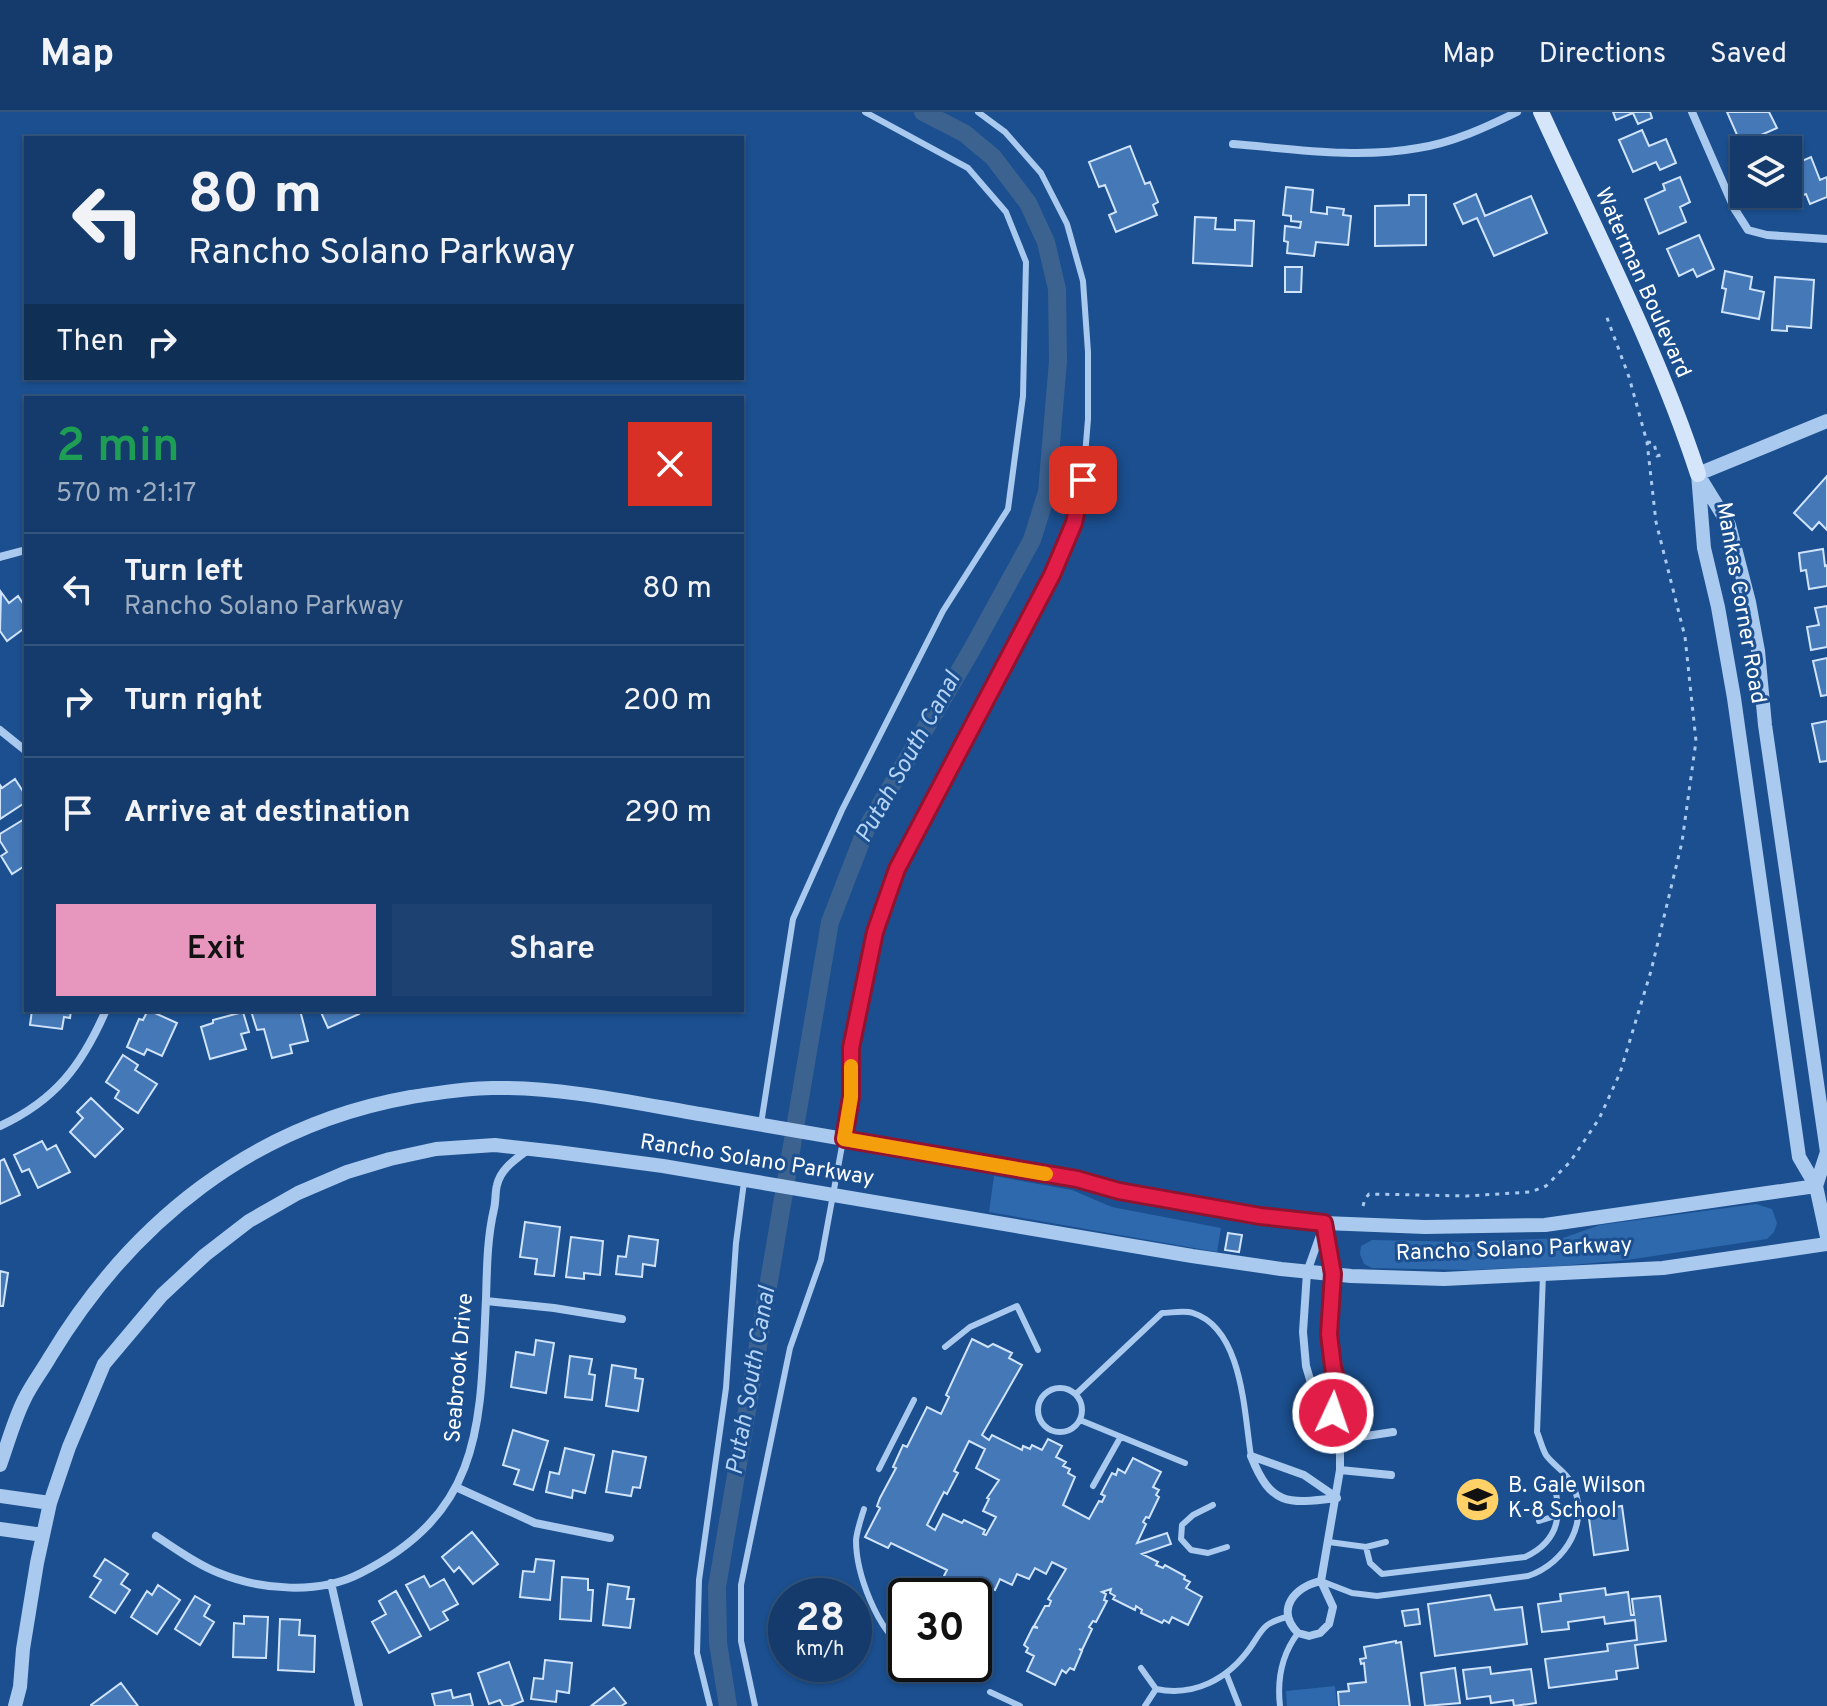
<!DOCTYPE html>
<html lang="en">
<head>
<meta charset="utf-8">
<style>
  :root { --surface:#143b6b; --page:#1d4271; --text:#f1f3f6; --muted:#9dadc1; --line:#33557e; --accent:#e797bd }
  body { margin:0; font-family:Overpass,sans-serif; background:var(--page); color:var(--text); height:100vh; display:flex; flex-direction:column; font-size:30px; white-space:nowrap }
  * { box-sizing:border-box; margin:0 }
  p { font-size:26px; color:var(--muted) }
  .icon { flex:none; width:44px; height:44px; fill:none; stroke:currentColor; stroke-width:2; stroke-linecap:round; stroke-linejoin:round }
  .map { position:relative; flex:1; overflow:hidden }
  .panel { position:absolute; left:24px; top:284px; width:720px; height:616px; display:flex; flex-direction:column; background:var(--surface); border-radius:0px; box-shadow:0 2px 6px #0004,0 0 0 2px var(--line) }
  .panel>* { flex:none }
  .guide { position:absolute; left:24px; top:24px; width:720px; height:244px; border-radius:0px; box-shadow:0 2px 6px #0004,0 0 0 2px var(--line); background:#143b6b; color:var(--text); overflow:hidden }
  .fabs { position:absolute; left:1730px; top:24px; display:grid; gap:16px }
  .fabs a { display:grid; place-items:center; width:72px; height:72px; border-radius:0px; background:var(--surface); box-shadow:0 2px 6px #0004,0 0 0 2px var(--line); font-size:40px }
  .speed { position:absolute; left:768px; top:1466px; display:flex; gap:16px; font-size:40px; font-weight:700; text-align:center }
  .speed>* { display:grid; place-content:center; width:104px; height:104px; border-radius:50%; background:var(--surface); box-shadow:0 2px 6px #0004,0 0 0 2px var(--line); line-height:1 }
  .speed small { font-size:20px; font-weight:400 }
  .speed .limit { border:4px solid #111; border-radius:12px; background:#fff; color:#111 }
  .pin { position:absolute; display:grid; place-items:center; width:68px; height:68px; color:#fff; margin:-34px; border-radius:16px; box-shadow:0 4px 12px #0006 }
  .me { position:absolute; width:88px; margin:-44px; rotate:3deg; stroke-linejoin:round; filter:drop-shadow(0 0 6px #0008) }
  .turn { display:flex; align-items:center; gap:28px; height:168px; padding:0 32px; font-size:36px }
  .turn .icon { width:104px; height:104px; stroke-width:2.5 }
  .turn b { display:block; font-size:56px; line-height:68px }
  .then { display:flex; align-items:center; height:76px; padding:0 32px; background:#0003; gap:16px; font-size:30px }
  .round { display:grid; place-items:center; flex:none; width:84px; height:84px; border-radius:0px; background:var(--page) }
  .headline { display:flex; align-items:center; justify-content:space-between; height:136px; padding:0 32px }
  h1 { font-size:48px; font-weight:600; line-height:60px; color:#1e9e55 }
  .action { display:flex; gap:16px; margin-top:auto; padding:16px 32px }
  .action a { flex:1; height:92px; border-radius:0px; background:var(--accent); color:#111; font-size:32px; font-weight:600; line-height:92px; text-align:center }
  .action a+a { background:var(--page); color:var(--text) }
  ul { padding:0; list-style:none }
  li { display:flex; align-items:center; gap:24px; height:112px; padding:0 32px; border-top:2px solid var(--line) }
  li div { flex:1 }
  li b { display:block; font-size:30px }
  li em { font-style:normal }
  header { display:flex; align-items:center; gap:48px; box-sizing:border-box; height:112px; padding:0 40px; background:var(--surface); border-bottom:2px solid var(--line) }
  header strong { font-size:38px }
  nav { display:flex; gap:44px; margin-inline-start:auto; font-size:28px }
  .map>svg:first-child { display:block }
</style>
</head>
<body>
<header>
<strong>Map</strong>
<nav><a>Map</a><a>Directions</a><a>Saved</a></nav>
</header>
<div class="map">
<svg width="1827" height="1594" viewBox="0 0 1827 1594">
  <rect width="100%" height="100%" fill="#1b4f8f"/>
  <!-- green -->
  <path fill="#2e69ad" d="M994,1064l78,14 40,17 109,21 -4,24 -228,-40z
    M1756,1092l16,5 5,14 -3,9 -7,7 -140,21 -67,6 -89,4 -99,-2 -8,-4 -4,-10 1,-8 11,-6 91,2 100,-4 37,-13z
    M1335,1574l2,20h-50l-1,-15z"/>
  <g fill="none" stroke-linecap="round" stroke-linejoin="round">
    <!-- canal -->
    <path stroke="#3c6290" stroke-width="18" d="M728,1594l-10,-63 -1,-56 113,-665 36,-93 105,-178 61,-111 15,-48 11,-131 -1,-72 -11,-47 -18,-39 -35,-46 -29,-24 -41,-21"/>
  </g>
  <!-- building -->
  <path fill="#4478b7" stroke="#cfe3fa" stroke-width="2" fill-rule="evenodd" d="M1613,0h37l2,6 -14,6 -5,-11 -17,7z
    M1727,0h42l8,16 -36,16z
    M1642,18l7,16 17,-7 10,24 -16,7 -4,-8 -23,10 -14,-32z
    M1130,34l15,38 5,-2 8,20 -5,3 4,10 -41,17 -7,-17 7,-3 -11,-27 -6,2 -10,-25z
    M1811,45l9,23 7,-3v20l-17,7 -4,-10 -8,3 -3,-8 -7,3v-25z
    M1680,65l10,25 -10,5 6,15 -27,12 -14,-35 20,-9 -2,-6z
    M1286,75l27,3 -2,22 16,2v-7l17,2 -1,6 8,1 -3,29 -32,-3 -2,14 -27,-3 1,-11 -4,-1 1,-15 15,2 1,-6 -10,-1v-5l-8,-1z
    M1476,82l9,22 46,-20 16,37 -53,23 -17,-38 -14,6 -9,-20z
    M1409,83h17v50l-51,1v-40l34,-1z
    M1195,105l21,1 -1,11 20,1v-10l19,1 -2,45 -59,-3z
    M1699,123l15,34 -17,8 -4,-8 -14,7 -12,-27z
    M1285,155h17l-1,25h-16z
    M1725,159l27,6 -2,12 14,3 -5,27 -37,-7 4,-23 -4,-1z
    M1775,165l39,3 -3,48 -24,-2v5l-15,-1z
    M1827,364v54l-8,-8 -7,8 -18,-17z
    M1823,437l2,17 2,-1v21l-18,3 -3,-19 -5,1 -2,-18z
    M1,480l8,11 9,-7 8,12v19l-19,14 -7,-10z
    M1827,494v41l-16,3 -4,-23 12,-2 -4,-17z
    M1827,546v37l-6,1 -8,-35z
    M1827,609v40l-7,1 -8,-38z
    M15,667l11,17v6l-26,17v-34l2,3z
    M26,706v47l-14,9 -11,-18 6,-4 -7,-11v-7z
    M32,898h39l-1,8 -6,-1 -2,12 -32,-4z
    M148,898l29,13 -15,33 -15,-7 -3,6 -17,-8 12,-28 4,1z
    M300,898l8,31 -18,4 2,8 -20,5 -8,-29 -7,1 -6,-19z
    M320,898h37l2,4 -31,14z
    M243,900l6,20 -8,2 5,15 -36,10 -9,-32 12,-4v-3z
    M123,943l15,10 -3,5 22,14 -19,29 -23,-15 4,-7 -13,-9z
    M91,986l32,31 -28,28 -25,-25 13,-14 -6,-6z
    M42,1029l5,9 9,-5 14,27 -32,16 -9,-19 -7,3 -8,-17z
    M4,1047l16,36 -20,9v-43z
    M525,1110l35,5 -6,49 -19,-2 2,-15 -17,-2z
    M1228,1121l14,2 -3,17 -14,-2z
    M629,1124l29,4 -3,26 -12,-2 -1,13 -26,-3 2,-18 8,1z
    M571,1125l32,4 -3,34 -16,-2v6l-18,-2z
    M0,1159l8,2 -5,33h-3z
    M972,1227l16,8 5,-3 19,9 -3,5 13,7 -40,70 7,5 3,-5 30,15 1,-4 7,3 2,-4 10,5 6,-11 14,7 -6,11 10,5 -3,4 7,3 -2,4 7,4 -12,28 26,14 10,-18 3,1 3,-6 -4,-2 11,-21 4,2 2,-6 7,4 8,-15 28,14 -8,15 6,3 -3,5 3,2 -10,21 -3,-1 -3,5 3,2 -9,19 30,-10 4,11 -29,10 16,8 -2,3 7,3 2,-3 20,11 -1,3 6,3 -4,6 16,9 -14,28 -16,-8 -3,6 -5,-3 -2,3 -21,-10 1,-3 -6,-4 -1,4 -22,-11 2,-3 -5,-3 1,-4 -9,3 4,2 -2,6 3,1 -11,21 -3,-1 -4,6 3,2 -10,21 -3,-1 3,2 -8,19 -4,-2 -4,5 -4,-3 -7,15 -28,-14 7,-15 -8,-4 2,-4 -4,-3 9,-18 5,1 -4,-2 11,-20h4l2,-5 -3,-2 18,-30 -14,-7 -6,12 -11,-6 -6,11 -12,-5 -5,11 -12,-6 -5,11 -5,-2 -8,15 3,2 -10,21 -1,-30h-44l7,-15 4,1 6,-12 -56,-27 -3,5 -23,-11 15,-29 -3,-2 3,-8 16,-30 -3,-1 10,-22 4,2 20,-40 14,7 8,-17 -3,-2zM969,1329l16,8 -9,19 23,12 -12,18 2,1 -6,12 13,6 -10,18 -3,-1 2,-4 -21,-10 -2,3 -19,-9 -8,16 -8,-5 17,-33 3,2 11,-21 -4,-2z
    M536,1228l18,3 -8,50 -35,-6 5,-35 18,3z
    M570,1244l22,3 -3,15 6,1 -3,25 -27,-3z
    M612,1253l24,4 -1,9 8,1 -5,32 -32,-5z
    M513,1318l35,11 -15,49 -19,-6 5,-14 -16,-5z
    M565,1336l29,7 -9,38 -12,-3 -1,8 -26,-6 4,-20 9,2z
    M613,1339l33,6 -6,31 -7,-1 -2,9 -25,-4z
    M1622,1394l6,44 -34,5 -6,-44z
    M472,1420l26,32 -25,20 -14,-17 -5,5 -12,-15z
    M105,1447l23,15 -7,10 9,6 -15,23 -25,-16 11,-17 -7,-4z
    M536,1447l18,2 -4,39 -30,-3 3,-26 11,1z
    M424,1464l6,11 14,-8 14,25 -15,8 5,8 -18,10 -24,-45z
    M562,1465l26,2v11h5l-2,31 -31,-2z
    M608,1472l21,3 -2,12h7l-4,29 -27,-3z
    M158,1473l22,15 -23,34 -26,-17 16,-26 5,4z
    M1605,1476l1,7 22,-3 3,23h3l-2,-16 28,-3 6,45 -31,4 3,23 -22,3 1,8 -68,9 -4,-29 63,-8 -1,-7 30,-4 -2,-20 -30,4 -1,-7 -36,5 1,7 -27,3 -4,-28 23,-3 -1,-7z
    M396,1479l25,45 -32,17 -17,-31 14,-8 -7,-13z
    M1490,1483l5,15 27,-3 5,37 -92,12 -7,-52z
    M195,1484l15,9 -6,11 10,6 -14,23 -25,-16z
    M1418,1497l2,15 -15,2 -3,-15z
    M244,1504l24,1 -2,41 -33,-1 1,-34 10,1z
    M280,1507l20,1 -1,15 16,1 -1,36 -36,-2z
    M1396,1529v2l5,-1 9,64h-71l-1,-14 11,-1 -1,-7 18,-2 -2,-19 -3,1 -1,-5 6,-1 -2,-11z
    M545,1548l27,3 -3,30 -12,-2 -1,11 -25,-3 3,-21 9,1z
    M509,1550l14,39 -13,5h-7l-3,-6 -11,4 -11,-31z
    M1490,1555l1,7 40,-5 5,34 -22,3 -1,-6 -22,3 -1,-7 -23,3 -4,-29z
    M1455,1556l5,35 -35,3 -4,-33z
    M121,1571l17,23h-47v-1z
    M614,1576l12,15 -5,3h-30z
    M451,1578l2,8 17,-4 3,12h-38l-3,-12z"/>
  <g fill="none" stroke-linecap="round" stroke-linejoin="round">
    <!-- path -->
    <path stroke="#a9c9ee" stroke-width="3" stroke-dasharray="4 6" stroke-linecap="butt" d="M1647,330l7,1 3,13 7,-2
      M1363,1094l2,-7 4,-5 98,2 64,-4 15,-6 24,-24 29,-43 21,-46 31,-102 31,-129 14,-101 -11,-104 -29,-115 -9,-80 -18,-65 -23,-62"/>
    <!-- service -->
    <path stroke="#a9c9ee" stroke-width="6" d="M761,1012l32,-205 49,-109 101,-199 65,-102 15,-113 3,-134 -20,-50 -38,-44 -103,-56
      M945,1235l25,-20 47,-21 21,44
      M1038 1298a22 22 0 1 1 44 0a22 22 0 1 1-44 0Z
      M1076,1282l86,-81c9,0 22,-3 31,0 50,16 51,100 58,143
      M1080,1308l105,43
      M879,1357l35,-69
      M1093,1374l27,-48
      M1213,1393l-20,10 -11,10 -1,14 10,11 17,3 19,-6
      M864,1397c-3,10 -7,21 -8,31 0,33 21,91 50,109
      M1539,1409l13,-4 6,-11 -2,-13 -13,-15
      M1329,1430l37,5 20,-5
      M1366,1435l4,16 12,11 143,-17c22,-10 34,-26 33,-51
      M1321,1469l31,12 25,3 151,-20c38,-13 64,-56 43,-94 -6,-11 -18,-17 -25,-27 -4,-7 -6,-16 -9,-23l6,-157
      M1141,1556l15,21c38,8 72,-10 94,-41 13,-19 13,-25 37,-31
      M1226,1561l13,33
      M990,1580l30,14
      M710,1594l-13,-53 2,-73 27,-192 10,-145 8,-61
      M755,1594l-14,-65v-56l49,-237 31,-88 30,-163v-49l24,-116 22,-63 155,-294 22,-52 9,-43 5,-61v-67l-5,-71 -16,-57 -26,-51 -36,-41 -27,-20
      M1145,1594l11,-17
      M1280,1594c-3,-26 2,-52 18,-73"/>
    <!-- minor -->
    <path stroke="#a9c9ee" stroke-width="8" d="M1692,0l42,96 14,22 19,5 60,4
      M1233,32c61,5 125,15 185,4 34,-5 69,-21 99,-36
      M0,445l22,-6
      M0,618l26,21
      M0,1014c56,-26 82,-61 106,-116
      M1324,1112l-17,48 -4,60 3,34 8,27 19,20
      M486,1189l68,7 68,11
      M1340,1328l53,-8
      M1251,1344c20,50 36,48 86,42
      M1251,1344l53,19 32,22
      M1340,1358l51,5
      M458,1376l77,35 75,15
      M156,1424c20,13 40,28 63,37 42,17 100,22 142,0 124,-63 119,-151 125,-274 1,-31 1,-60 8,-90 2,-8 1,-17 3,-24 4,-17 19,-26 32,-36
      M1321,1469c-27,6 -46,29 -23,52l11,3 11,-3 9,-9 4,-17 -12,-26 19,-111v-30l-7,-27 6,-24 -6,-22 -4,-33 4,-60 -9,-51
      M331,1471l28,123"/>
    <!-- tertiary -->
    <path stroke="#a9c9ee" stroke-width="14" d="M1698,362l6,74 14,59 16,91 65,459 17,29 11,51
      M1698,362l129,-53
      M1700,366l29,47 20,77 9,49 7,74 62,427
      M1816,1074l11,-34
      M0,1353c8,-22 14,-45 24,-65 7,-15 18,-29 26,-43 82,-136 203,-232 361,-260 27,-4 54,-9 81,-9 74,-1 147,16 219,28 122,21 244,42 366,63l42,12 141,25 64,7 101,4 120,-2 271,-39
      M0,1384l50,7
      M0,1417l43,6
      M15,1594l5,-19 3,-38 14,-86 13,-60 19,-56 35,-83 58,-69 43,-40 44,-34 49,-28 49,-21 43,-13 46,-10 59,-4 62,7 106,14 529,90 89,13 70,7 93,3 219,-11 164,-24"/>
    <!-- secondary -->
    <path stroke="#d6e6fa" stroke-width="16" d="M1541,0c54,118 117,239 157,362"/>
  </g>
  <g fill="none" stroke-linecap="round" stroke-linejoin="round">
    <defs>
      <path id="route" d="M1083,368l-9,43 -22,52 -155,294 -22,63 -24,116v49l-7,42 233,40 42,12 141,25 64,7 9,51 -4,60 4,33 6,22 -6,24"/>
    </defs>
    <!-- route casing -->
    <use href="#route" stroke="#92132f" stroke-width="20"/>
    <!-- route -->
    <use href="#route" stroke="#e11d48" stroke-width="14"/>
    <!-- slow -->
    <path stroke="#f59e0b" stroke-width="14" d="M851,954v31l-7,42 202,35"/>
  </g>
  <!-- icons -->
  <defs>
    <symbol id="school-disc" viewBox="-11 -11 22 22"><circle r="9.5" fill="#ffd166" stroke="#1b4f8f"/><path d="M0-5L7-2L0 1L-7-2ZM-4 1L0 2.5L4 1V4Q0 6-4 4Z" fill="#111"/></symbol>
  </defs>
  <g fill-rule="evenodd">
    <use href="#school-disc" x="1452" y="1362" width="51" height="51"/>
  </g>
  <g text-anchor="middle" dominant-baseline="central" stroke-width="6" stroke-linejoin="round" paint-order="stroke">
    <!-- street labels -->
    <g font-size="22" fill="#fff" stroke="#1b4f8f">
      <text transform="translate(1642 171) rotate(66)">Waterman Boulevard</text>
      <text transform="translate(1740 491) rotate(80)">Mankas Corner Road</text>
      <text transform="translate(757 1049) rotate(9)">Rancho Solano Parkway</text>
      <text transform="translate(1514 1138) rotate(-2)">Rancho Solano Parkway</text>
      <text transform="translate(460 1256) rotate(-85)">Seabrook Drive</text>
    </g>
    <!-- poi labels -->
    <g font-size="22" fill="#fff" stroke="#1b4f8f" text-anchor="start">
      <text x="1508" y="1374">B. Gale Wilson<tspan x="1508" dy="25">K-8 School</tspan></text>
    </g>
    <!-- water labels -->
    <g font-size="24" font-style="italic" fill="#b5d3f5" stroke="#1b4f8f">
      <text transform="translate(909 646) rotate(-61)">Putah South Canal</text>
      <text transform="translate(752 1269) rotate(-80)">Putah South Canal</text>
    </g>
  </g>
</svg>
<div class="fabs">
<a><svg class="icon" aria-label="layers" viewBox="0 0 24 24"><path d="M12 4l9 5-9 5-9-5zM3 14l9 5 9-5"/></svg></a>
</div>
<div class="speed"><div>28<small>km/h</small></div><div class="limit">30</div></div>
<div class="pin" style="left:1083px;top:368px;background:#d93025"><svg class="icon" aria-label="arrive" viewBox="0 0 24 24"><path d="M6 21V4h12l-3 4 3 4H6"/></svg></div>
<svg class="me" style="left:1333px;top:1301px" viewBox="-20 -20 40 40"><circle r="17" fill="#e11d48" stroke="#fff" stroke-width="3"/><path d="M0-11L8 9 0 5-8 9z" fill="#fff"/></svg>
<div class="guide">
<div class="turn"><svg class="icon" aria-label="left" viewBox="0 0 24 24"><path d="M17 20v-9H6M10 6l-5 5 5 5"/></svg><div><b>80 m</b>Rancho Solano Parkway</div></div>
<div class="then">Then<svg class="icon" aria-label="right" viewBox="0 0 24 24"><path d="M7 20v-9h11M14 6l5 5-5 5"/></svg></div>
</div>
<section class="panel">
<div class="headline"><div><h1>2 min</h1><p>570 m · 21:17</p></div><a class="round" style="background:#d93025;color:#fff"><svg class="icon" aria-label="close" viewBox="0 0 24 24"><path d="M6 6l12 12M18 6L6 18"/></svg></a></div>
<ul>
<li><svg class="icon" aria-label="left" viewBox="0 0 24 24"><path d="M17 20v-9H6M10 6l-5 5 5 5"/></svg><div><b>Turn left</b><p>Rancho Solano Parkway</p></div><em>80 m</em></li>
<li><svg class="icon" aria-label="right" viewBox="0 0 24 24"><path d="M7 20v-9h11M14 6l5 5-5 5"/></svg><div><b>Turn right</b></div><em>200 m</em></li>
<li><svg class="icon" aria-label="arrive" viewBox="0 0 24 24"><path d="M6 21V4h12l-3 4 3 4H6"/></svg><div><b>Arrive at destination</b></div><em>290 m</em></li>
</ul>
<div class="action"><a>Exit</a><a>Share</a></div>
</section>
</div>
</body>
</html>
